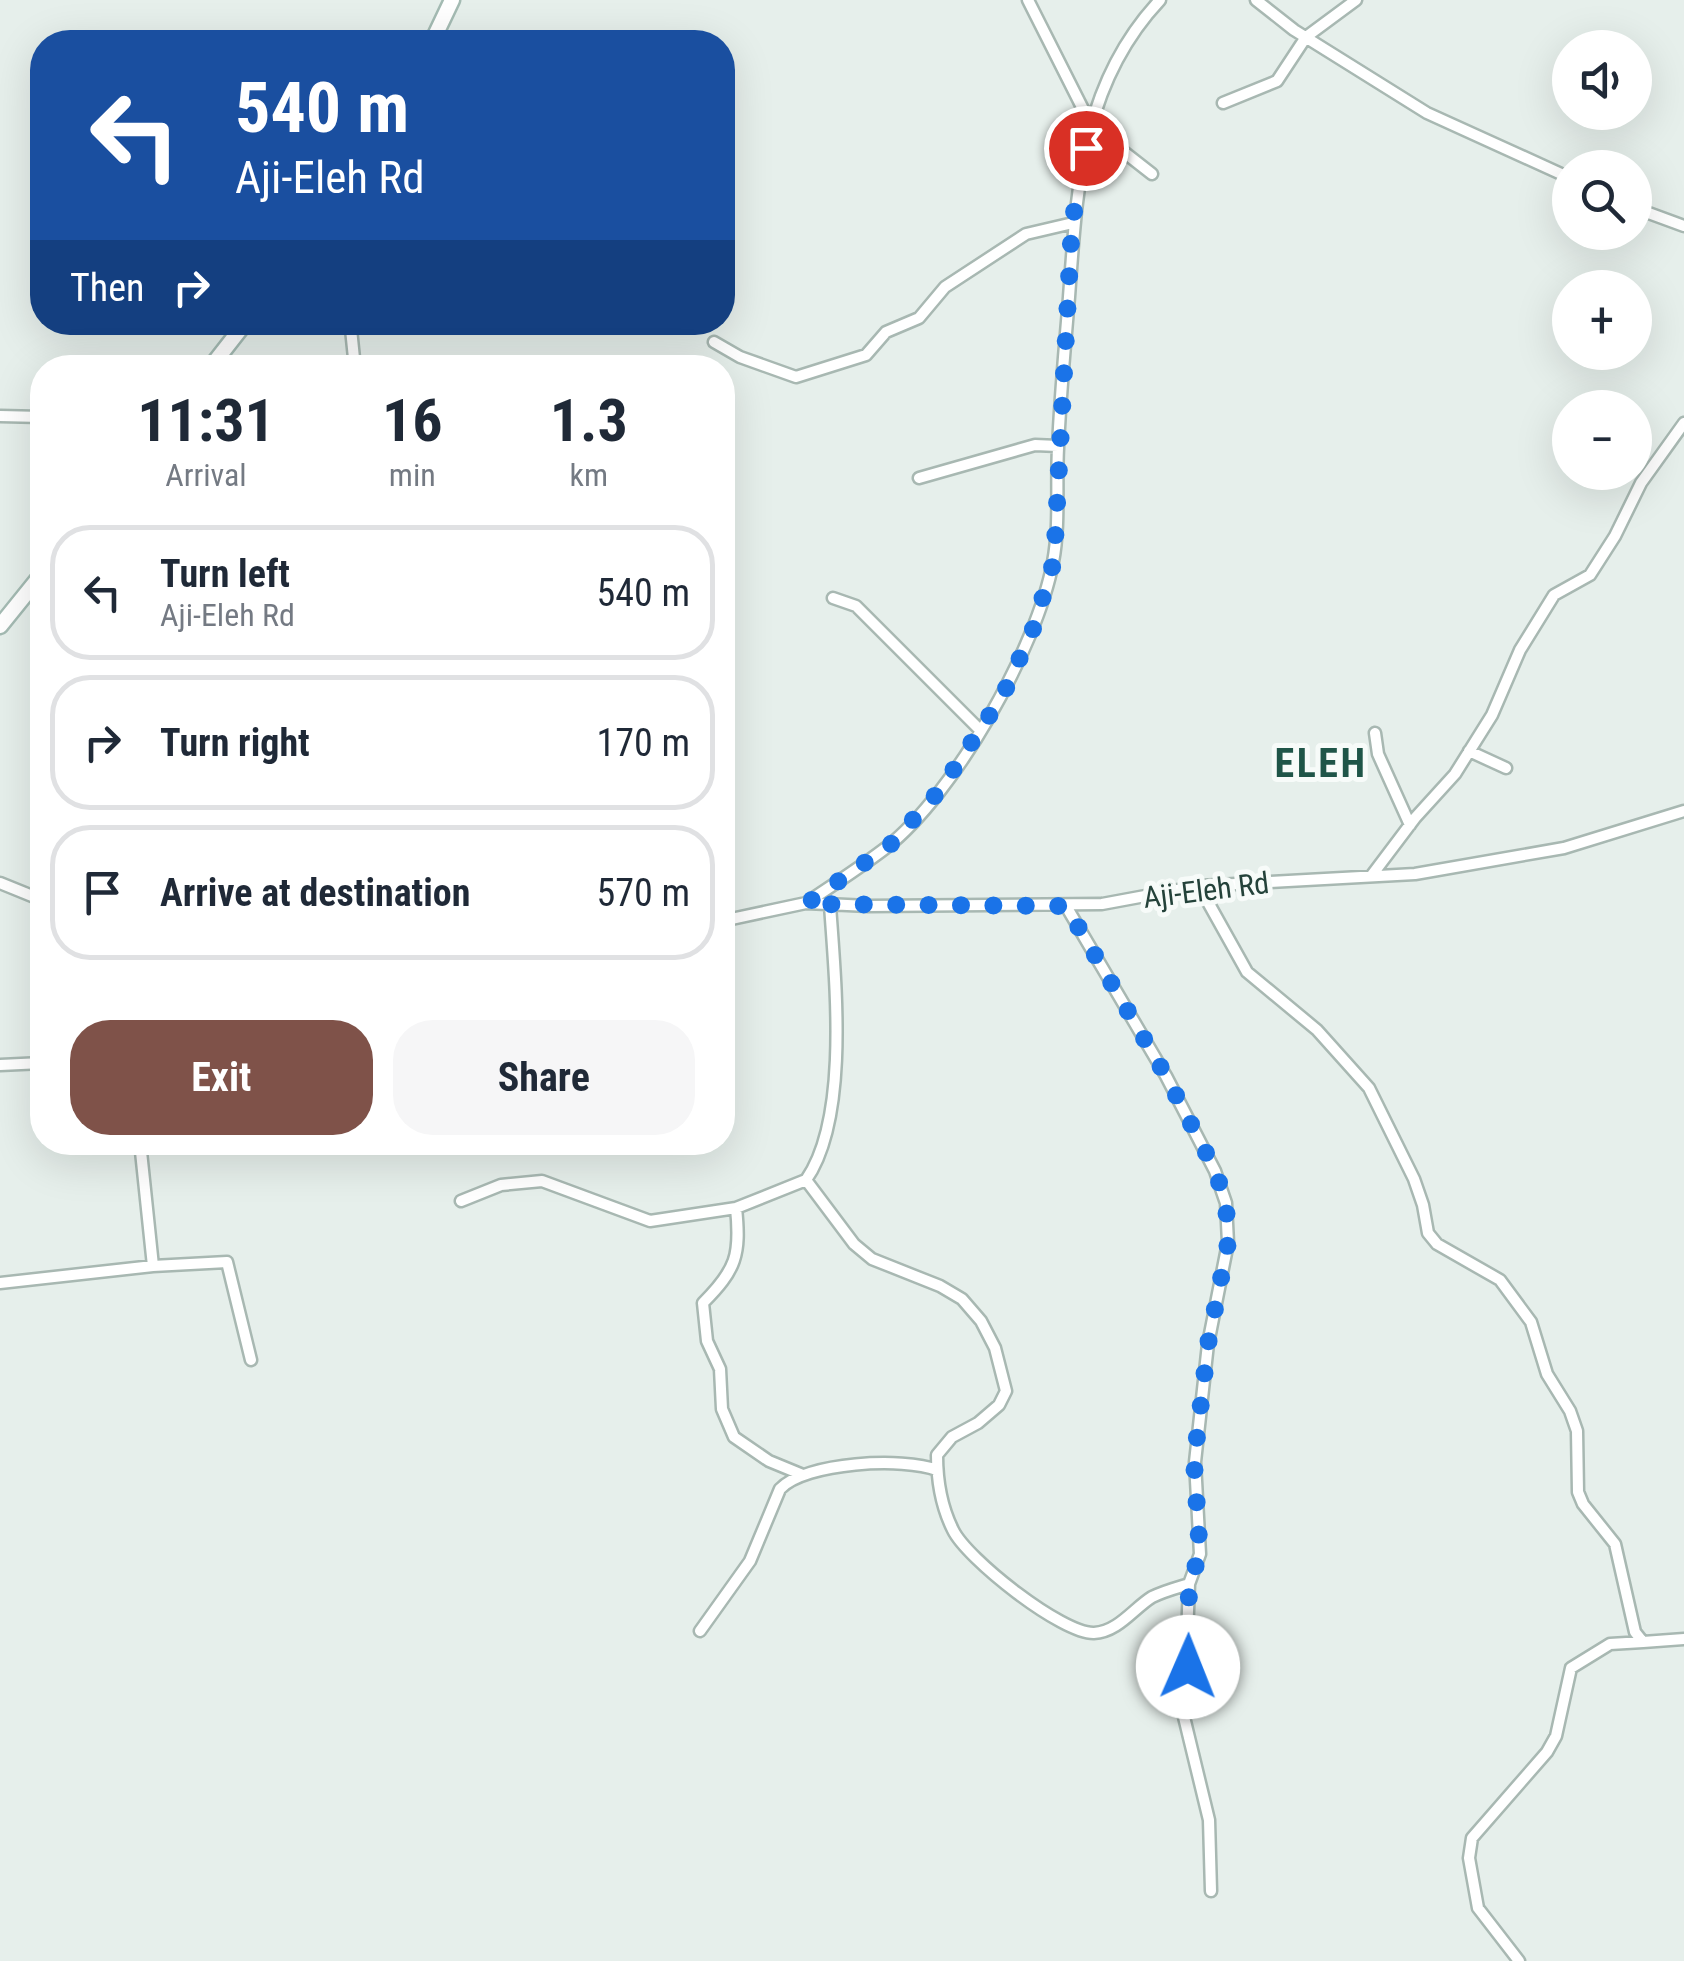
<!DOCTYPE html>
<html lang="en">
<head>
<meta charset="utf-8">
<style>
  :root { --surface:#fff; --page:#f6f6f7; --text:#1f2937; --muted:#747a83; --line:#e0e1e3; --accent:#7f5249 }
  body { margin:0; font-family:"Roboto Condensed",sans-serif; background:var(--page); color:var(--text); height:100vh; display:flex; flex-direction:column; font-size:38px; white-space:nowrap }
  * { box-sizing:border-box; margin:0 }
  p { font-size:32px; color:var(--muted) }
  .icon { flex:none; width:55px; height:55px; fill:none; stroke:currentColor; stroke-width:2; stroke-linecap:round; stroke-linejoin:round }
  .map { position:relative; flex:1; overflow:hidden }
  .details { position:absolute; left:30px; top:355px; width:705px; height:800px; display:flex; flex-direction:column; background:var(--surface); border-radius:40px; box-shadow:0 10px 40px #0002 }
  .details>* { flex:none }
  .banner { position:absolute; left:30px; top:30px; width:705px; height:305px; border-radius:40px; box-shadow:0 10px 40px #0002; background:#1a4fa0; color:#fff; overflow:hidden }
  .buttons { position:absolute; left:1552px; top:30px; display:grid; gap:20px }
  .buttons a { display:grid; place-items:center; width:100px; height:100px; border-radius:50%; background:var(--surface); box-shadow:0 10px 40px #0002; font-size:50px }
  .pin { position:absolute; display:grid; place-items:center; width:85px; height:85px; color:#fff; margin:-42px; border:5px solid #fff; border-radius:50%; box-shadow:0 2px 10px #0007 }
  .me { position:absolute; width:110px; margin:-55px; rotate:1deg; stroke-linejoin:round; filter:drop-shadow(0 0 8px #0008) }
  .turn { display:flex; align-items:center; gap:35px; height:210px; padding:0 40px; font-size:45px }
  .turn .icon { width:130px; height:130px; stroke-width:2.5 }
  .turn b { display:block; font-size:70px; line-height:85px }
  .then { display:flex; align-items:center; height:95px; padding:0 40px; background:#0003; gap:20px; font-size:38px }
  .eta { display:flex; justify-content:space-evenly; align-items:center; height:170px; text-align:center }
  .eta b { font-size:60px; font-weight:700; line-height:70px }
  .button { display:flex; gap:20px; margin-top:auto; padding:20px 40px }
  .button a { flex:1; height:115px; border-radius:40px; background:var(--accent); color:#fff; font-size:40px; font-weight:700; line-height:115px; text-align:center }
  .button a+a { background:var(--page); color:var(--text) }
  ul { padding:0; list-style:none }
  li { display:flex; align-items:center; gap:30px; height:135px; margin:0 20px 15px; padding:0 20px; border:5px solid var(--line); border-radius:40px }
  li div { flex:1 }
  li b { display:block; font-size:38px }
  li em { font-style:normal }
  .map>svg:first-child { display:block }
</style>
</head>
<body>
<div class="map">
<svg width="1684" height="1961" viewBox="0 0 1684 1961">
  <rect width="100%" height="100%" fill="#e6efeb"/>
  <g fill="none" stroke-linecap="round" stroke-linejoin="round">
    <defs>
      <path id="minor" d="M1028,0l64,127 60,47
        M1256,0l38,30 133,83 143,65
        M1223,103l54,-22 29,-44 50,-37
        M1635,208l49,18
        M347,322l4,7 4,39
        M714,342l26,15 56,20 70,-22 20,-23 33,-14 26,-31 81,-53 47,-11
        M0,416l42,1
        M919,478l116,-33 23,1
        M833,598l23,8 124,124
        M1375,733l3,21 32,71
        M1469,751l37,17
        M1372,875l43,-57 40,-44 37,-59 28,-65 34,-55 36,-20 25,-39 26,-53 43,-60
        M0,883l42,17
        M1199,886l48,86 70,58 52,58 45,91 9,26 5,28 9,11 63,36 31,42 16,52 23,37 7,20 1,61 5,12 32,40 20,88 8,10 41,-3
        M806,903c27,-18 55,-36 81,-56 68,-54 150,-199 166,-285 7,-36 3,-77 5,-114 2,-50 7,-101 11,-151 8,-109 12,-213 91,-297
        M830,905c5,74 20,212 -24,275l48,64 18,15 68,27 22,13 19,22 14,27 11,43 -7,14 -21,18 -26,14 -15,18c0,25 5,53 16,75 14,29 109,104 141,103 24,-1 40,-25 58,-36 12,-6 24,-9 37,-13
        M1066,906l100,170 49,95 11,32 2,40 -20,101 -13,118 5,92 -11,30 -5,133 25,103 2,71
        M722,921l84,-18 62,3 234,-2 97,-18 216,-12 149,-26 120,-37
        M0,1065l42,-2
        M140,1142l13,124
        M461,1201l40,-16 41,-4 108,40 86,-13
        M0,1283l153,-17 74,-4 24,98
        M803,1475l-34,-14 -35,-24 -12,-28 -2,-40 -13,-28 -4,-38c33,-33 38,-48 33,-95l70,-28
        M700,1631l50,-70 30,-72c25,-27 124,-32 157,-19
        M1519,1961l-41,-53 -9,-50 3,-20 75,-86 9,-16 15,-68 39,-24 33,-2"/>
      <path id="secondary" d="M432,42l20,-42
        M210,368l36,-46
        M0,626l42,-52"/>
    </defs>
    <!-- minor casing -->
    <use href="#minor" stroke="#a8b8b2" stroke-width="15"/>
    <!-- secondary casing -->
    <use href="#secondary" stroke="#a4bbb3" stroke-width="19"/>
    <!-- minor -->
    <use href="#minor" stroke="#fff" stroke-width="10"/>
    <!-- secondary -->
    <use href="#secondary" stroke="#fff" stroke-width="14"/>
  </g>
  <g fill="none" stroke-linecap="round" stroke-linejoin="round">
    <!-- route -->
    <path stroke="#1a73e8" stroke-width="18" stroke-dasharray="0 32.4" d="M1086,148l-14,75 -18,338 -21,68 -30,66 -63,95 -50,55 -84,59 260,2 100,170 49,94 11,33 2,40 -20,101 -14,118 6,92 -11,30 -1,83"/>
  </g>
  <g text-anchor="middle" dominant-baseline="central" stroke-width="10" stroke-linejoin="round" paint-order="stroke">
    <!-- street labels -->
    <g font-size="30" fill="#24423a" stroke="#f7fbf9">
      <text transform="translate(1206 890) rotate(-7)">Aji-Eleh Rd</text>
    </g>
    <!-- district labels -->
    <g font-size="40" font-weight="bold" letter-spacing="2.5" fill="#1f5548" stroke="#f7fbf9">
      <text x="1321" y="763">ELEH</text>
    </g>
  </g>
</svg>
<div class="buttons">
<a><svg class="icon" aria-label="sound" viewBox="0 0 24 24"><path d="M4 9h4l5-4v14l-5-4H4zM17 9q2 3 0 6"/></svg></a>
<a><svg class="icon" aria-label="search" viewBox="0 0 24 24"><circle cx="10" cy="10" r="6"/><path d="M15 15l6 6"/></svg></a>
<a>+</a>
<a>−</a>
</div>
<div class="pin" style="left:1086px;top:148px;background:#d93025"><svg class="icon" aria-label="arrive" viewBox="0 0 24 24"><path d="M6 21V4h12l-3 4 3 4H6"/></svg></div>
<svg class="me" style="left:1188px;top:1667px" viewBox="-20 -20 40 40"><circle r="19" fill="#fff"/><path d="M0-13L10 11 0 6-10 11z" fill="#1a73e8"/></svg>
<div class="banner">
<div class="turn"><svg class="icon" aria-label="left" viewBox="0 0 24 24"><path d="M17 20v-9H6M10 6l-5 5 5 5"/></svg><div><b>540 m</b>Aji-Eleh Rd</div></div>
<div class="then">Then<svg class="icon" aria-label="right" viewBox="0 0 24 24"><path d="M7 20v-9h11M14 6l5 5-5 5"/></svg></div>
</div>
<section class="details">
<div class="eta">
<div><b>11:31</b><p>Arrival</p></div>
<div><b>16</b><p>min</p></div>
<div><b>1.3</b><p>km</p></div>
</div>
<ul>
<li><svg class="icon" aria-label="left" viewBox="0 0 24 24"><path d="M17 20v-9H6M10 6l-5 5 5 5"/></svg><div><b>Turn left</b><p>Aji-Eleh Rd</p></div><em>540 m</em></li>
<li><svg class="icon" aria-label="right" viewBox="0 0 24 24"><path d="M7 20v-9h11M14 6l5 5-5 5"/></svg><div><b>Turn right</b></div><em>170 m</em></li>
<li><svg class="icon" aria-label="arrive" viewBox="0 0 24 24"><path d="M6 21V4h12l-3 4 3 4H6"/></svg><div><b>Arrive at destination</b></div><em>570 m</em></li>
</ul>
<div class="button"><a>Exit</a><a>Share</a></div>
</section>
</div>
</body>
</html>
